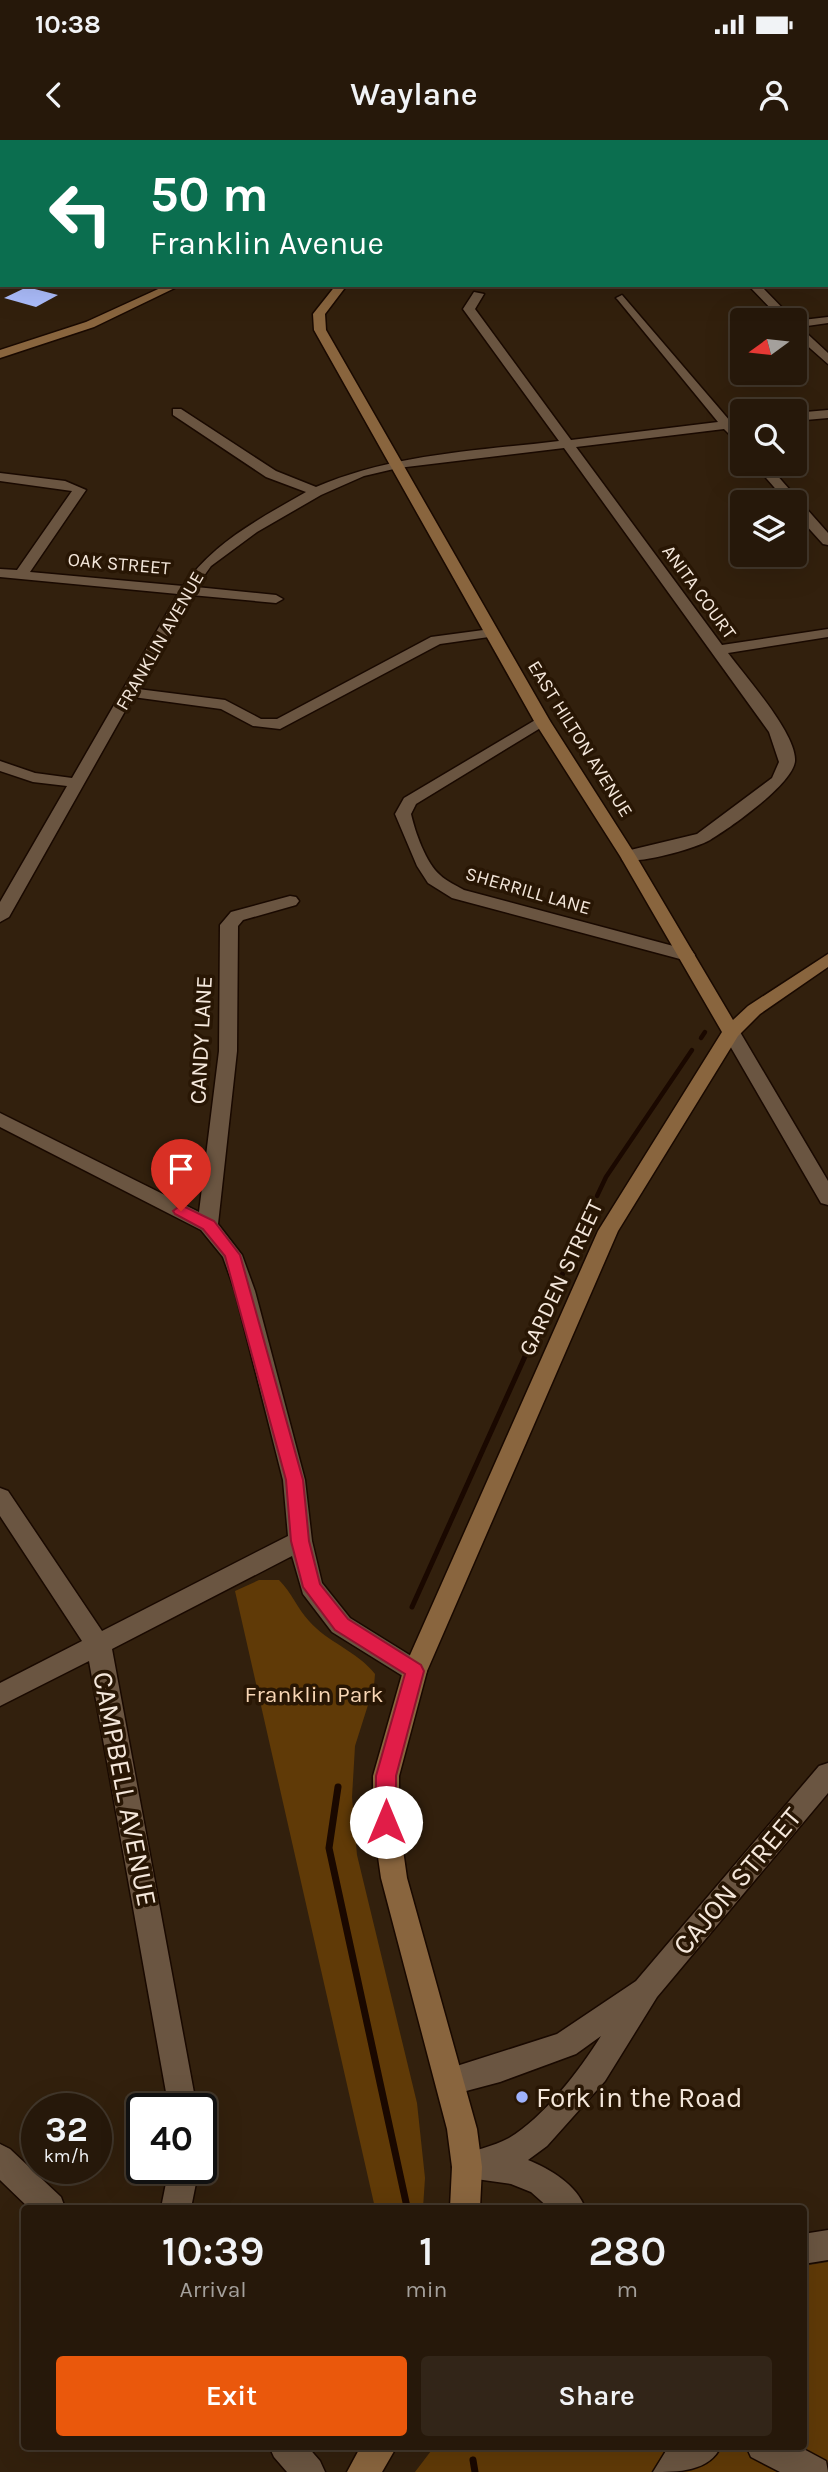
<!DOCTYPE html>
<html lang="en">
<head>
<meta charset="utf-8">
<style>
  :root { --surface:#26180a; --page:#322518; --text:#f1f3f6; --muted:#a4a09c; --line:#42372b; --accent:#ea580c }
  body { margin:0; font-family:Karla,sans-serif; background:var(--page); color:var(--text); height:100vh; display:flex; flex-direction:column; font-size:26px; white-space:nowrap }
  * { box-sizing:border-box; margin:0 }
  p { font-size:23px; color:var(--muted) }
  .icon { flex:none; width:38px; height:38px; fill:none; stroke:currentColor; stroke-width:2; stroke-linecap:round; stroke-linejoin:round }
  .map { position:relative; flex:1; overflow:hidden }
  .side { position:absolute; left:21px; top:2065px; width:786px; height:245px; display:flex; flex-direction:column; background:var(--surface); border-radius:7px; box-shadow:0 7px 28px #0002,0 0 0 2px var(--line) }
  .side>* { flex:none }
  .banner { position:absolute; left:0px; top:0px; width:830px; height:147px; box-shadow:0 7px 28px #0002,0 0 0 2px var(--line); background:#0b6e4f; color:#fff; overflow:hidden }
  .needle { width:46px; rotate:255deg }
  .buttons { position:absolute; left:730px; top:168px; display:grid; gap:14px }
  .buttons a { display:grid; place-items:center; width:77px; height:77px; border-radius:7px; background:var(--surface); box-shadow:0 7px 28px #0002,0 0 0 2px var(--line); font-size:35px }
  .speed { position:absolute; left:21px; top:1953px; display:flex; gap:14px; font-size:35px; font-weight:700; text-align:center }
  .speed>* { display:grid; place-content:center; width:91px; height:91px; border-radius:50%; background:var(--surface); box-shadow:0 7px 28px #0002,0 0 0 2px var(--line); line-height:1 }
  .speed small { font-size:18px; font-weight:400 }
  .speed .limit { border:4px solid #111; border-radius:10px; background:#fff; color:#111 }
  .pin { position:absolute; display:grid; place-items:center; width:60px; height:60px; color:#fff; margin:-72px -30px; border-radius:50% 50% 50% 0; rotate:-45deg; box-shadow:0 0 7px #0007 }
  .pin .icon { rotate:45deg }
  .me { position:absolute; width:77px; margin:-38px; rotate:0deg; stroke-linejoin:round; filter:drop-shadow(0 0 5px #0008) }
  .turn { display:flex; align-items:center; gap:24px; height:147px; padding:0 35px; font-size:32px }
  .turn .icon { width:91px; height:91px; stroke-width:2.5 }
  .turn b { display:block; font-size:49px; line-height:60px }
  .eta { display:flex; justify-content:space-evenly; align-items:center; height:119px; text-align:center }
  .eta b { font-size:42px; font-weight:600; line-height:49px }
  .cta { display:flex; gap:14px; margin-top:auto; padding:14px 35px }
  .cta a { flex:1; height:80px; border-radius:7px; background:var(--accent); color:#fff; font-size:28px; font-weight:600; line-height:80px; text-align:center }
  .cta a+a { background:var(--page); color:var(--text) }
  .status { display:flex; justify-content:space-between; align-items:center; height:49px; padding:0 35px; background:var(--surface); direction:ltr }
  .status svg { height:19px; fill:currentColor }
  header { display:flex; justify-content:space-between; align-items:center; height:91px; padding:0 35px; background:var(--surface); font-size:32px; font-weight:600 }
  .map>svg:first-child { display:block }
</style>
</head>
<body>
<div class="status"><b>10:38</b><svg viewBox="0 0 49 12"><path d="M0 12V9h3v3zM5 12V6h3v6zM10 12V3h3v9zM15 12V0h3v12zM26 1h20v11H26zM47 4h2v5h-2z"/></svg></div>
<header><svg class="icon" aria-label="back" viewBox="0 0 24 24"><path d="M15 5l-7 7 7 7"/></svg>Waylane<svg class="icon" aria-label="person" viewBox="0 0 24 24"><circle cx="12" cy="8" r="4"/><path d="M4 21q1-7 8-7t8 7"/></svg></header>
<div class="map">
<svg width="828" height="2332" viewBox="0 0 828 2332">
  <rect width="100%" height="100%" fill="#32200d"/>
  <!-- green -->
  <path fill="#603a07" d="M259,1440h20c13,13 18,28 30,41 18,21 48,30 66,53l-1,12 -19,60 -3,51 5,58 60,248 8,75 -2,30h-48l-140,-617z
    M828,2122v210h-413l19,-25 369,-1v-180z"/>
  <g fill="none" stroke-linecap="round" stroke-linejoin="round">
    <!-- stream-far2 -->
    <path stroke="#1a0800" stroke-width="4.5" d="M701,898l4,-6
      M597,1056l9,-19 86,-127"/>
    <!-- stream-far1 -->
    <path stroke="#1a0800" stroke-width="5" d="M555,1151l37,-83
      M412,1467l133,-295"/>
    <!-- stream -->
    <path stroke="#1a0800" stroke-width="7" d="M338,1647l-9,61 78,359
      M473,2320l2,12"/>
  </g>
  <!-- building -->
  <path fill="#adbefd" d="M27,147l31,8 -22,12 -32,-9z"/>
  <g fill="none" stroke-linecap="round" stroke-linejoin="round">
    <defs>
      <path id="street" d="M168,0h14l-16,2z
        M748,145h12l34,35h-12z
        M474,152l10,2 -9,15 96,131 147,-18 -100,-122 -2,-2 6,-3 108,126 12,-2v8h-6l6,8v12l-18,-18 -148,18 146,198 106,-16v8l-100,16c16,22 69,81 67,108 -2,23 -65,67 -85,79 -16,9 -70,24 -88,20v-8l75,-18 75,-56 7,-16 -10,-30 -205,-284 -166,20 -34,8 -43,19 -64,37 -46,34 -15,21 80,8 7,4 -7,4 -85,-8 -53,94 87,11 36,19h16l154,-82 60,-8 7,4 -2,3 -56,8 -160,85 -27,-3 -32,-17 -88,-12 -124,220 -9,5v-20l67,-116 -34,-4 -33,-11v-10l35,12 37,5 106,-184 -178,-17v-8l17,1 55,-79 -72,-10v-8l65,8 21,9 -56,82 153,14c31,-44 76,-67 123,-94l-40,-15 -93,-62v-6h8l95,62 40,16c78,-33 159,-36 243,-46l-96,-132z
        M828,177v6l-28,4 28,26v11l-34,-30v-13z
        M828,270v8l-34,3v-8z
        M754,324h13l61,69v12l-5,-1 -29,-32v-10h-7z
        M542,576l8,5 -3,3 -131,80 -5,10c4,18 15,49 29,61 6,6 17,11 24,15l228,61 3,4 -3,4h-12l-228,-61 -24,-15 -11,-17 -22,-52 9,-16z
        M290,756l6,1 3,4 -3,4 -53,15 -5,6 -1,125 -19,173 24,31 13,36 50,189 7,61 10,42 28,35 74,46 3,7 -3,7 -9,3 -9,-3 -74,-46 -29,-38 -11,-38 -180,93 85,460h-28l-80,-448 -89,45v-23l82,-42 -82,-125v-28l8,3 94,140 186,-95 -5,-56 -48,-189 -12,-34 -22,-27 -201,-103v-14l199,99 20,-161 1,-126 11,-13z
        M731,886l9,6 88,149v24l-7,-2 -99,-171z
        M828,1623v30l-171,204 -52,84 -58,65 -19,14c22,9 49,25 57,48h-36l-18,-16 -20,-8 -35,-5 -9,3 -10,-5 -5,-10 5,-10c16,-7 36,-10 52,-19 34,-20 71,-68 92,-102l-25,18 -76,28 -49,13 -10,-4 -4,-10 4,-10 116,-37 79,-53 183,-215z
        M0,2004l10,5 51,48 4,11h-36l-29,-28z
        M169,2028h30l-8,40h-30z
        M828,2090v30l-25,4v-30z
        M269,2306h38l13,15 5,11h-38l-13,-15z
        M669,2306h52c-11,26 -44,26 -68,26z
        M746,2306h52l28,15 2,11h-48l-29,-15z"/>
      <path id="secondary" d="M718,0h26l-28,2z
        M167,145h14l-87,42 -94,31v-8l86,-28z
        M336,145h11l-22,29 1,16 224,391 86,135 97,164 15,-14 80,-52v13l-68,47 -22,22 -120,195 -191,440 -28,105v46l8,56 70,251 5,38 -2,41h-30l2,-41 -5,-38 -66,-251 -8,-56v-46l30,-105 195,-440 124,-199 -102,-176 -86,-135 -220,-391 -1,-16z
        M361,2306h36l-15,26h-35z"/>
      <path id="highway" d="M20,0h11l-13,2z
        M39,0h10l-12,2z
        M2,13v7h-2v-6z
        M2,30v7h-2v-6z"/>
    </defs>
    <!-- street casing -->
    <use href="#street" stroke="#190900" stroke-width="3"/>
    <!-- secondary casing -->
    <use href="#secondary" stroke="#190900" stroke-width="3"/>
    <!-- highway casing -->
    <use href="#highway" stroke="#190900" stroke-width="3"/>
    <!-- street -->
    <use href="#street" fill="#6a5541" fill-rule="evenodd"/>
    <!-- secondary -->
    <use href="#secondary" fill="#89653e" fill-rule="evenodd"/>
    <!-- highway -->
    <use href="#highway" fill="#d18a37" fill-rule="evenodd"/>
  </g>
  <!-- route -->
  <path fill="#e11d48" stroke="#92132f" stroke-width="2" d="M181,1065l33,16 26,34 63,225 6,61 11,43 28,35 73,46 3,6 -28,105v46l-3,7 -7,2 -7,-2 -3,-7v-46l29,-102 -70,-44 -32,-43 -12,-46 -5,-61 -61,-224 -22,-27 -28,-15 -2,-3z"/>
  <!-- markers -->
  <circle fill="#9fb3fd" stroke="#281604" stroke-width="2.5" cx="522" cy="1957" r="7"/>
  <g text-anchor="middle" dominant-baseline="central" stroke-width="7" stroke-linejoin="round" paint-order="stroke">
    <!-- far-street labels -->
    <g font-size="19" fill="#f4e7db" stroke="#281604">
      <text transform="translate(119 424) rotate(5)">OAK STREET</text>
      <text transform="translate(699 452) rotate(54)">ANITA COURT</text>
      <text transform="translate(160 501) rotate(-60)">FRANKLIN AVENUE</text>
      <text transform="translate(580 599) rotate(58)">EAST HILTON AVENUE</text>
      <text transform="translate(528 751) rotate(16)">SHERRILL LANE</text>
    </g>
    <!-- street labels -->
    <g font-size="23" fill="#f4e7db" stroke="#281604">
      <text transform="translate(201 900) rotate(-87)">CANDY LANE</text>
      <text transform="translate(561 1138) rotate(-65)">GARDEN STREET</text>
    </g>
    <!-- park labels -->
    <g font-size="23" fill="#f9d7b6" stroke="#281604">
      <text x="314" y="1554">Franklin Park</text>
    </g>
    <!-- near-street labels -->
    <g font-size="28" fill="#f4e7db" stroke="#281604">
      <text transform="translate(125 1649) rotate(79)">CAMPBELL AVENUE</text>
      <text transform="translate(737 1741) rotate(-50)">CAJON STREET</text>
    </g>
    <!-- near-poi labels -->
    <g font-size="28" fill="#f4e7db" stroke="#281604" text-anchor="start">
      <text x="536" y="1957">Fork in the Road</text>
    </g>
  </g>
</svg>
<div class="buttons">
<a><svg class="needle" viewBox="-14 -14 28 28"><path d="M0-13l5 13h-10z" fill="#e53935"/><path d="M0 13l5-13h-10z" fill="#a4a09c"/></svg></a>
<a><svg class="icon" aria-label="search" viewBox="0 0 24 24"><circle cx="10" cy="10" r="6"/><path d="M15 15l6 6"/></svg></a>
<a><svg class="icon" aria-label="layers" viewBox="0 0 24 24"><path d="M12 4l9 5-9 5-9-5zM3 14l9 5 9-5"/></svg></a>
</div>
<div class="speed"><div>32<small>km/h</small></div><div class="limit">40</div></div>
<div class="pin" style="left:181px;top:1071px;background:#d93025"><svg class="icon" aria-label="arrive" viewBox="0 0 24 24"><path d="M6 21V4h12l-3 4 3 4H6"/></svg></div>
<svg class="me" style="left:386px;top:1682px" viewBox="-20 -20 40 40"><circle r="19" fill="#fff"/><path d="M0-13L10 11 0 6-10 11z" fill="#e11d48"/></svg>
<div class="banner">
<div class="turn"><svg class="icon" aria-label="left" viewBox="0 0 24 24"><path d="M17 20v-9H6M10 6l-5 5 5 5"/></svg><div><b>50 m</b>Franklin Avenue</div></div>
</div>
<section class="side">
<div class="eta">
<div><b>10:39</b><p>Arrival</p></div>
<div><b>1</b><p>min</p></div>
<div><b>280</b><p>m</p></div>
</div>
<div class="cta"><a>Exit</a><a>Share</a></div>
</section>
</div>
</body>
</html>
